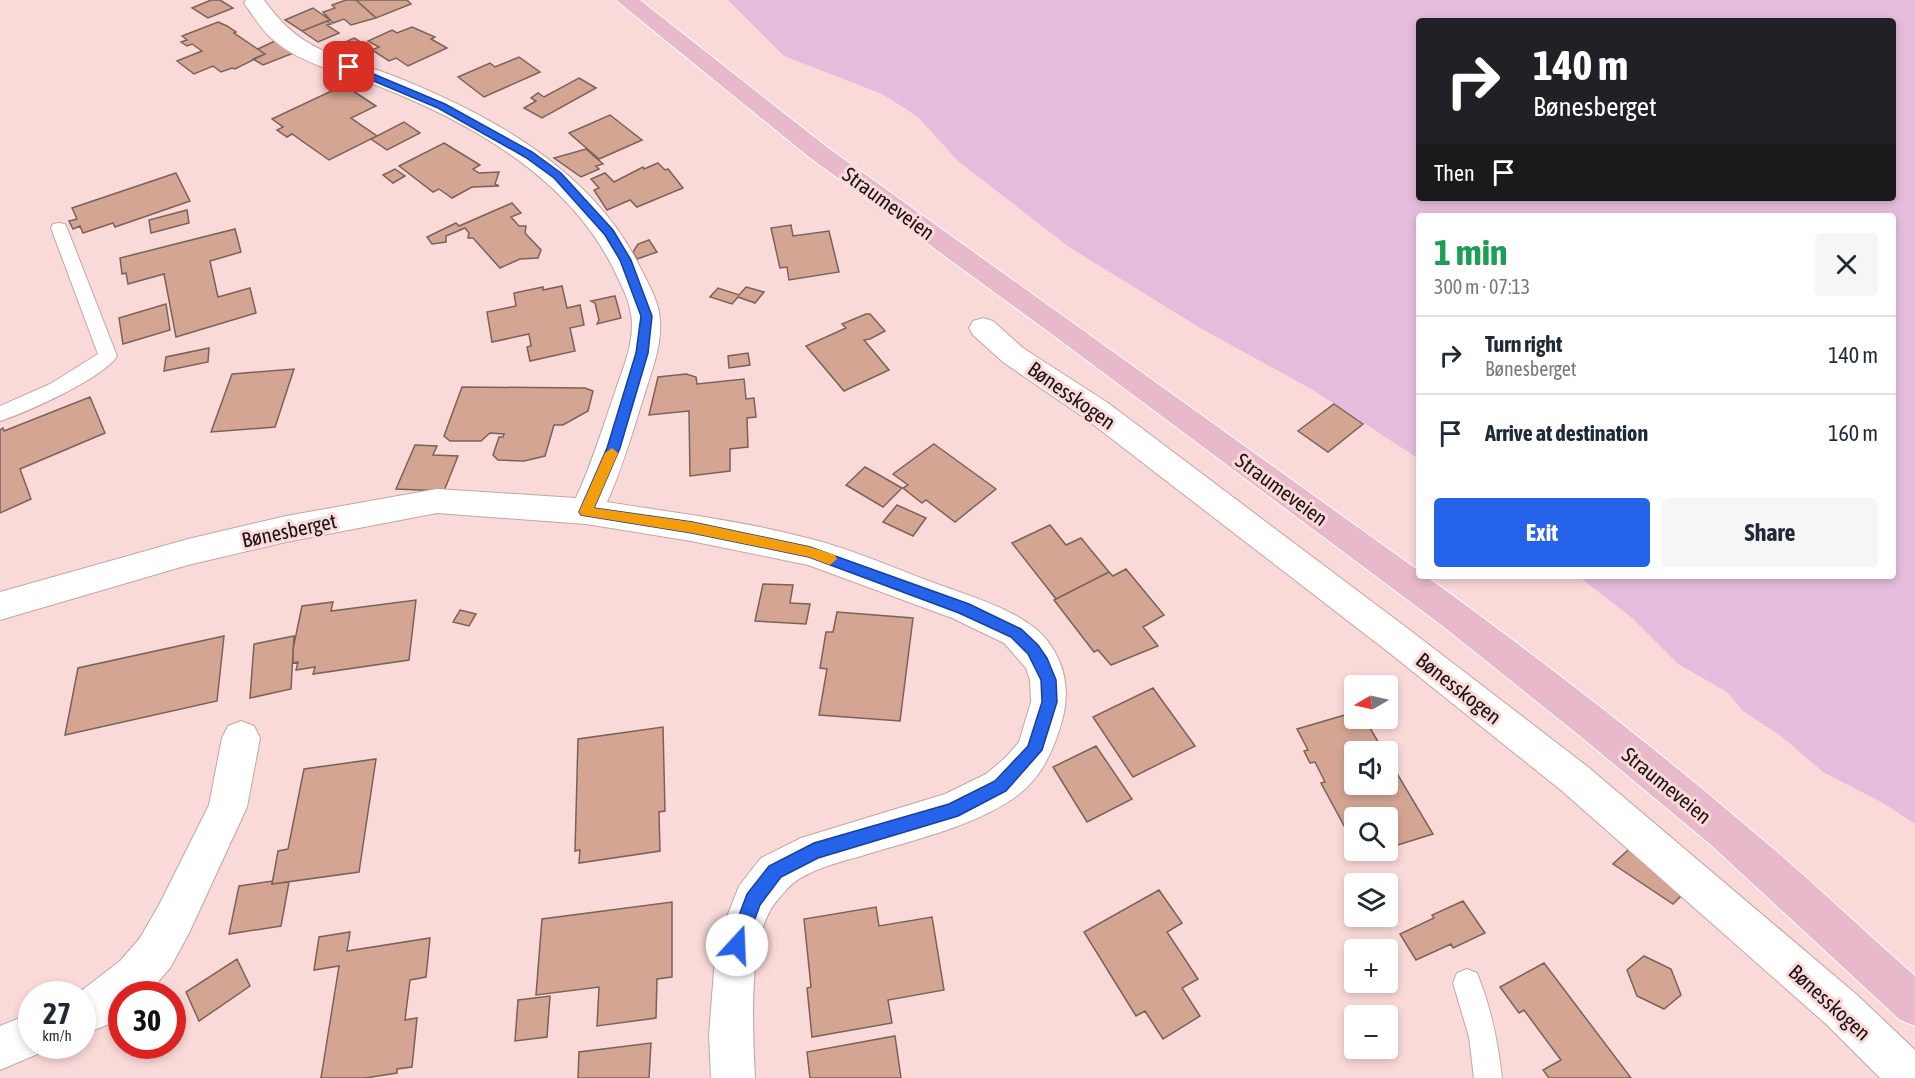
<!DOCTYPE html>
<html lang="en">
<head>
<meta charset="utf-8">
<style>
  :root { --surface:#fff; --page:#f6f6f7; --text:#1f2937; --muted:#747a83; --line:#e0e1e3; --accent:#2563eb }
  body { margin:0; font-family:"Asap Condensed",sans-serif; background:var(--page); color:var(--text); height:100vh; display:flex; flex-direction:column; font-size:22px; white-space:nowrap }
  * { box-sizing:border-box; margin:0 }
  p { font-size:20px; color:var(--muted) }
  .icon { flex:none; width:33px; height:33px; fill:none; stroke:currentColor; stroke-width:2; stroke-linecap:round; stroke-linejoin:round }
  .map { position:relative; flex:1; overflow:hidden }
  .sheet { position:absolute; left:1416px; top:213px; width:480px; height:366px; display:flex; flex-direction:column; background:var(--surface); border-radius:6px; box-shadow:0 3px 9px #0003 }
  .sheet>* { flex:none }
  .guide { position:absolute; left:1416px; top:18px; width:480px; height:183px; border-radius:6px; box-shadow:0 3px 9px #0003; background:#202124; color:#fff; overflow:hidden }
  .needle { width:39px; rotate:261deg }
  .tools { position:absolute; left:1344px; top:675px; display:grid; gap:12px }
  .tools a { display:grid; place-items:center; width:54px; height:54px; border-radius:6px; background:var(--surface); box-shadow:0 3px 9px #0003; font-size:30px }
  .speed { position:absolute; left:18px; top:981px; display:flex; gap:12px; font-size:30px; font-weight:700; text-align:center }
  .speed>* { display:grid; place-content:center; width:78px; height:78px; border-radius:50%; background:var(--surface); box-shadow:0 3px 9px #0003; line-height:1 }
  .speed small { font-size:15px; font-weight:400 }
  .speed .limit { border:9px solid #d22; background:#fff; color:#111 }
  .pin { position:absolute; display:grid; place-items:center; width:51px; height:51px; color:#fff; margin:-26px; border-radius:12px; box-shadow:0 3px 9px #0006 }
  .me { position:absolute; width:66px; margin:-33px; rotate:20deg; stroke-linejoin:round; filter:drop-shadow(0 0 4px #0008) }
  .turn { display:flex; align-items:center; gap:21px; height:126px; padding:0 18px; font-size:27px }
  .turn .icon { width:78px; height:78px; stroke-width:2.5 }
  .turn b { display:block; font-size:42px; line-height:51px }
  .then { display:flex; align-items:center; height:57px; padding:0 18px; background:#0003; gap:12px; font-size:22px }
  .round { display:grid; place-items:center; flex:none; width:63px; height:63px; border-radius:6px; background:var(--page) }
  .head { display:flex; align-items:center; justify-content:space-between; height:102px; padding:0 18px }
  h1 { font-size:36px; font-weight:700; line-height:45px; color:#1e9e55 }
  .cta { display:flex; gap:12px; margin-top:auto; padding:12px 18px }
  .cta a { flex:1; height:69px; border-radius:6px; background:var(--accent); color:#fff; font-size:24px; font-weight:700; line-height:69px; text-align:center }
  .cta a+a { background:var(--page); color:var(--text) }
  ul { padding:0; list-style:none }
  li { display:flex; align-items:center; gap:18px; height:78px; padding:0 18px; border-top:2px solid var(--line) }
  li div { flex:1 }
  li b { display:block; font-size:22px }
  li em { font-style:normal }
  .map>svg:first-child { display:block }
</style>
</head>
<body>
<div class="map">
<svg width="1915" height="1078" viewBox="0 0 1915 1078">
  <rect width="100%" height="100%" fill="#fadad9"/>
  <!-- water -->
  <path fill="#e5bddc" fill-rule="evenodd" d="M728,0h1187v824l-32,-21 -60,-31 -42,-36 -38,-25 -16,-19 -49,-28 -46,-46 -54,-42h315v-360h-474v243l-106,-69 -111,-61 -133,-82 -111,-86 -41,-45 -35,-22 -98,-38zM1419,21h474v177h-474z"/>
  <!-- building -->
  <path fill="#d4a592" stroke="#7a6258" stroke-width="1.5" d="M211,0h9l13,8 -25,10 -16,-10z
    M346,0h10l20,18 -25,7 -7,-6 -11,4 -10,-11 12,-4 -3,-3z
    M356,0h51l4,4 -35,14z
    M313,8l17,12 -28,11 -17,-11z
    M327,21l4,3 -4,1 12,8 -21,9 -16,-11z
    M218,22l9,4 9,6 -2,1 31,21 -30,15 -3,-1 -11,4 -8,-6 -19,8 -17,-13 25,-10 -10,-7 -5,2 -6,-4 6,-2 -5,-4z
    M412,27l23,10 -4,2 16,9 -39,18 -12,-8 -7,3 -17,-11 7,-3 -11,-6 24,-11 5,3z
    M281,38l20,12 -38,15 -10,-6 12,-5 -7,-5z
    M354,38l18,11 -22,10 -18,-11z
    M519,57l21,15 -56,25 -26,-20 32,-14 5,4z
    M579,78l17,10 -54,30 -18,-10 12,-7 -5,-3 7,-5 6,4z
    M344,85l32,21 -25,12 26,18 -48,24 -37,-26 -5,3 -10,-7 6,-3 -11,-8z
    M610,115l32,25 -43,19 -30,-26z
    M404,122l16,11 -33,17 -16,-11z
    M444,143l36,22 -7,4 6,4 20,-1 -4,12 4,2 -27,1 -20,11 -13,-9 -6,3 -34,-26z
    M586,149l17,15 -7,2 3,3 -18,8 -27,-19z
    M658,163l7,7 3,-1 15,19 -46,19 -7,-7 -23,10 -13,-20 5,-2 -8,-9 14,-6 9,9 29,-15 1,2z
    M395,169l10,7 -12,7 -10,-8z
    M176,173l14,28 -75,26 -2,-4 -30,10 -3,-7 -7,3 -4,-8 8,-2 -5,-11z
    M512,203l9,10 -10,4 8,9h7l-1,7 16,17 -3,8 -18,1 -20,9 -27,-30h-5l1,-5 -4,-5 -19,8v6l-14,2 -5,-7 29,-14 3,3z
    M187,210l2,13 -38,10 -2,-13z
    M791,225l2,11 36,-5 10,41 -50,8 -2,-13 -7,1 -9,-40z
    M235,229l6,23 -31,9 8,36 32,-9 6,25 -80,24 -12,-63 -36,10 -2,-11 -4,1 -2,-16z
    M649,240l8,12 -20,7 -4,-7 5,-8z
    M562,286l5,22 13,-3 4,20 -14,3 5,23 -45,10 -3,-14 4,-1 -2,-12 -37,8 -5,-30 29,-6 -2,-13 29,-6v3z
    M746,287l18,5 -9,11 -17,-6 -6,7 -22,-7 8,-9 21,7z
    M615,296l6,22 -24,6 2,-4 -4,-17 -4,-2z
    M166,304l4,26 -47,14 -4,-26z
    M866,314h4l15,17 -15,8 -6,1 25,30 -45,21 -38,-45 40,-18 -4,-4z
    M209,348l-1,14 -44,9 2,-14z
    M748,353l2,12 -21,3 -1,-12z
    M294,369l-19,58 -64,5 21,-58z
    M686,374l10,3 1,7 47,-5 2,20 8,-1 2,19 -9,1 1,29 -18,2v22l-40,5 -1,-65 -40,4 9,-38z
    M462,387l123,1 8,3 -5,20 -25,14h-9l-9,31 -21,5 -26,-1 -5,-5 6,-18h4l1,-3 -14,-1 -9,8h-31l-6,-5z
    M90,397l15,36 -85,36 11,30 -31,14v-83l3,-2 1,3z
    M1334,404l29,20 -35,28 -30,-21z
    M934,444l62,45 -41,33 -29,-22 -4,3 -19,-15 5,-3 -15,-11z
    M415,445l22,1 -4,9 25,1 -14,35 -48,-2z
    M865,467l37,21 -19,19 -37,-22z
    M897,505l29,13 -13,18 -30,-14z
    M1050,525l16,20 15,-7 28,34 -53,27 -44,-56z
    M1126,569l38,46 -21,12 15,19 -47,19 -13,-15 -4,2 -40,-52 55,-28 4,4z
    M763,584l30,1 -3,18 20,1 -4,20 -51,-3z
    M416,600l-7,60 -96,14 2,-7 -19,3 2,-8 -5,1v-14l9,-43 31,-4 -2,9z
    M460,610l16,4 -7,12 -16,-4z
    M837,612l76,6 -13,103 -81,-6 8,-46 -7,-1 6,-36h7z
    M224,636l-7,65 -152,34 13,-67z
    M294,636l-3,53 -41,9 4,-54z
    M1153,688l42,58 -62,31 -40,-60z
    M1345,715l6,11 15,-5 18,31h-30v32h34v-23l1,-1 44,74 -45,14v-30h-34v23l-4,-9 -2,1 -27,-50 4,-1 -10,-20 -5,1 -6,-12 4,-1 -11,-21z
    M663,727l2,84 -6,1 1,39 -81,12 1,-13 -5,1 3,-112z
    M1096,746l36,53 -45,23 -34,-55z
    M376,759l-17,113 -87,12 6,-33 10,-2 16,-80z
    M1638,841l52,46 -17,17 -60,-40z
    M272,881v3l17,-2 -8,44 -52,8 10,-48z
    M1159,890l23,33 -15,9 31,47 -16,9 18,28 -37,23 -18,-28 -9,5 -52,-84z
    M1463,901l22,32 -32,15 -2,-4 -35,16 -16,-26 34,-16 -2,-3z
    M672,902v75l-15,2 -1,39 -59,8 2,-39 -63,8 6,-76z
    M876,907l3,19 53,-9 12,73 -56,10 4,23 -80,14 -5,-49 4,-1 -7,-68z
    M350,932l-3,19 83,-13 -4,39 -16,3 -5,40 12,-2 -5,49 -15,2v4l-32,5h-44l18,-112 -25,4 5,-33z
    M1644,956l27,13 10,26 -17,14 -27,-13 -10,-26z
    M237,959l13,27 -51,35 -13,-29z
    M1544,963l87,115h-82l-6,-8 18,-10 -37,-50 -5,3 -19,-26z
    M550,996l-3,41 -32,4 3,-41z
    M895,1036l6,42h-91l-3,-26z
    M651,1043l-2,35h-71l1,-26z"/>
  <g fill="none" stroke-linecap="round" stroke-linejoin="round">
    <defs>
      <path id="lane" d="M59,223l6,1 2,4 50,128c-13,22 -92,57 -117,65v-15l50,-22 48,-30 -47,-126 2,-4z
        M1467,969l10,4c14,34 21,69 25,105h-28l-5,-41 -16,-54 4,-10z"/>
      <path id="street" d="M246,0h18c42,59 82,55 142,81 94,39 189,93 235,188 8,16 18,33 19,51 2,27 -9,53 -17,79 -11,35 -21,70 -36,103 68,11 138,19 204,37 44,11 87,31 129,46 33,12 84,27 106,54 20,25 24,53 16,82 -9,31 -21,58 -48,77 -41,29 -105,43 -153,58 -22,6 -60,16 -74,33 -6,7 -13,14 -17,22 -22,38 -17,123 -15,167h-44l-2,-43 7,-90 23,-59 22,-28 40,-20 144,-44 41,-20 20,-17 13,-15 12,-40 -1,-22 -4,-12 -22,-25 -52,-25 -144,-53 -117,-24 -105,-17 -149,-11 -151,29 -98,23 -188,55v-28l188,-53 98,-23 151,-27 139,9c15,-33 26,-68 38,-103 7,-22 18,-45 18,-70 0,-18 -8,-35 -16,-51 -43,-92 -137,-147 -228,-184 -40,-17 -87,-23 -119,-54 -10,-10 -17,-22 -25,-33z
        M983,318l10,3 30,27 85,55 303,228 177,136 268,227 59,56v28h-35l-54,-54 -264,-233 -175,-140 -301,-232 -83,-57 -30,-27 -4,-7 4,-7z
        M241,721l13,5 6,12 -13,69 -58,126 -19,35 -20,23 -4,3h-24v20l-13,10 -27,11v-41h-5l43,-33 20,-23 19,-33 50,-100 13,-67 6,-12z
        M32,1013v33h17l-2,4 -47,20v-44z"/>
      <path id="primary" d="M616,0h24l187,147 592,424v5h7c106,77 212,158 312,243 61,50 118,105 177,157v50l-15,-6 -189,-175 -131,-109 -140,-112 -383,-286 -248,-181z"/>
    </defs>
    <!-- lane casing -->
    <use href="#lane" stroke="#c3a5a4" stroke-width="2"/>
    <!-- street casing -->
    <use href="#street" stroke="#c3a5a4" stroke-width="2"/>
    <!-- primary casing -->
    <use href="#primary" stroke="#fff" stroke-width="2"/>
    <!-- lane -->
    <use href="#lane" fill="#fff" fill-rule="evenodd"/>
    <!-- street -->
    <use href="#street" fill="#fff" fill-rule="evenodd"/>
    <!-- primary -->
    <use href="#primary" fill="#e8b9ca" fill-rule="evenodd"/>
  </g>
  <!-- route -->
  <path fill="#2563eb" stroke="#184099" stroke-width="1.5" d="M345,65h7l93,39 87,48 29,21 52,57 18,30 21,56 -4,37 -28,95 -26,60 98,14 118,25 159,57 52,25 17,16 9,13 9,22 1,22 -15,48 -36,41 -48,25 -140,42 -37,19 -21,28 -17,46 -6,3 -6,-3 -3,-6 19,-51 22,-28 45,-23 135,-39 46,-23 33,-35 14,-44 -1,-22 -13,-26 -17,-17 -52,-24 -150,-56 -117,-24 -111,-18 -2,-3 28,-64 29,-95 5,-37 -21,-56 -15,-25 -51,-57 -29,-21 -87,-49 -93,-39z"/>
  <!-- slow -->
  <path fill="#f59e0b" d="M612,448l6,5 -24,55 98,14 118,25 25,8 2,4 -7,6 -21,-8 -117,-24 -111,-18 -2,-3 26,-59z"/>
  <g text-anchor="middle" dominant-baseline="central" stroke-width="6" stroke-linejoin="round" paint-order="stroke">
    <!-- street labels -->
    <g font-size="21" fill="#1d1313" stroke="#fadad9">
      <text transform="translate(889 203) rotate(36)">Straumeveien</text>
      <text transform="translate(1072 395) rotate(35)">Bønesskogen</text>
      <text transform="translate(1282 489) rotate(36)">Straumeveien</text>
      <text transform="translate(289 530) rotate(-12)">Bønesberget</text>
      <text transform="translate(1459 688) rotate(38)">Bønesskogen</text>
      <text transform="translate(1667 785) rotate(39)">Straumeveien</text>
      <text transform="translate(1830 1002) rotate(42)">Bønesskogen</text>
    </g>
  </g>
</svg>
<div class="tools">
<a><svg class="needle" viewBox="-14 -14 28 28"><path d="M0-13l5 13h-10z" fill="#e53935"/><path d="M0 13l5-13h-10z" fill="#747a83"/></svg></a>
<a><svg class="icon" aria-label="sound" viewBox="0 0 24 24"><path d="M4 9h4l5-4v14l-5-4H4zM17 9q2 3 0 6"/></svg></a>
<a><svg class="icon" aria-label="search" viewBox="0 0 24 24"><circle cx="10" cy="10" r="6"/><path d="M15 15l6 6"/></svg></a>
<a><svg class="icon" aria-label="layers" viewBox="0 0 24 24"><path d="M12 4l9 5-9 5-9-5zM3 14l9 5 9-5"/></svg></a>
<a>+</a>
<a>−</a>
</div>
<div class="speed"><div>27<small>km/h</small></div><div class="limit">30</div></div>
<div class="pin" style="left:349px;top:67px;background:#d93025"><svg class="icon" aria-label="arrive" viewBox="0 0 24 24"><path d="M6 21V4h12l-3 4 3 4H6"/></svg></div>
<svg class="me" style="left:737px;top:945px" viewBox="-20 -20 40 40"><circle r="19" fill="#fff"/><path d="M0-13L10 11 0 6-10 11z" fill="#2563eb"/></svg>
<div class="guide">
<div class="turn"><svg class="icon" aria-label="right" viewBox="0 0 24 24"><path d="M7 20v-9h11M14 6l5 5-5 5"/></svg><div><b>140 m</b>Bønesberget</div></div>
<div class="then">Then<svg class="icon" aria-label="arrive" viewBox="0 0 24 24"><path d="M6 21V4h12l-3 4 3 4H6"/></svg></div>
</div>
<section class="sheet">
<div class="head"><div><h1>1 min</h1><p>300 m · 07:13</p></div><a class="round"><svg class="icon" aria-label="close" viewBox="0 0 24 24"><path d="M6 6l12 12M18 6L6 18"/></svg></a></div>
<ul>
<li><svg class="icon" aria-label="right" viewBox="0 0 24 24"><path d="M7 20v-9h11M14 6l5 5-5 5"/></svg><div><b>Turn right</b><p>Bønesberget</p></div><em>140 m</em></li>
<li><svg class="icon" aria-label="arrive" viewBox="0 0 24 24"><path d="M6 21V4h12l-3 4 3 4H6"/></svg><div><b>Arrive at destination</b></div><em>160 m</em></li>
</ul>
<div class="cta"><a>Exit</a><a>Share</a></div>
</section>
</div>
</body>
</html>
